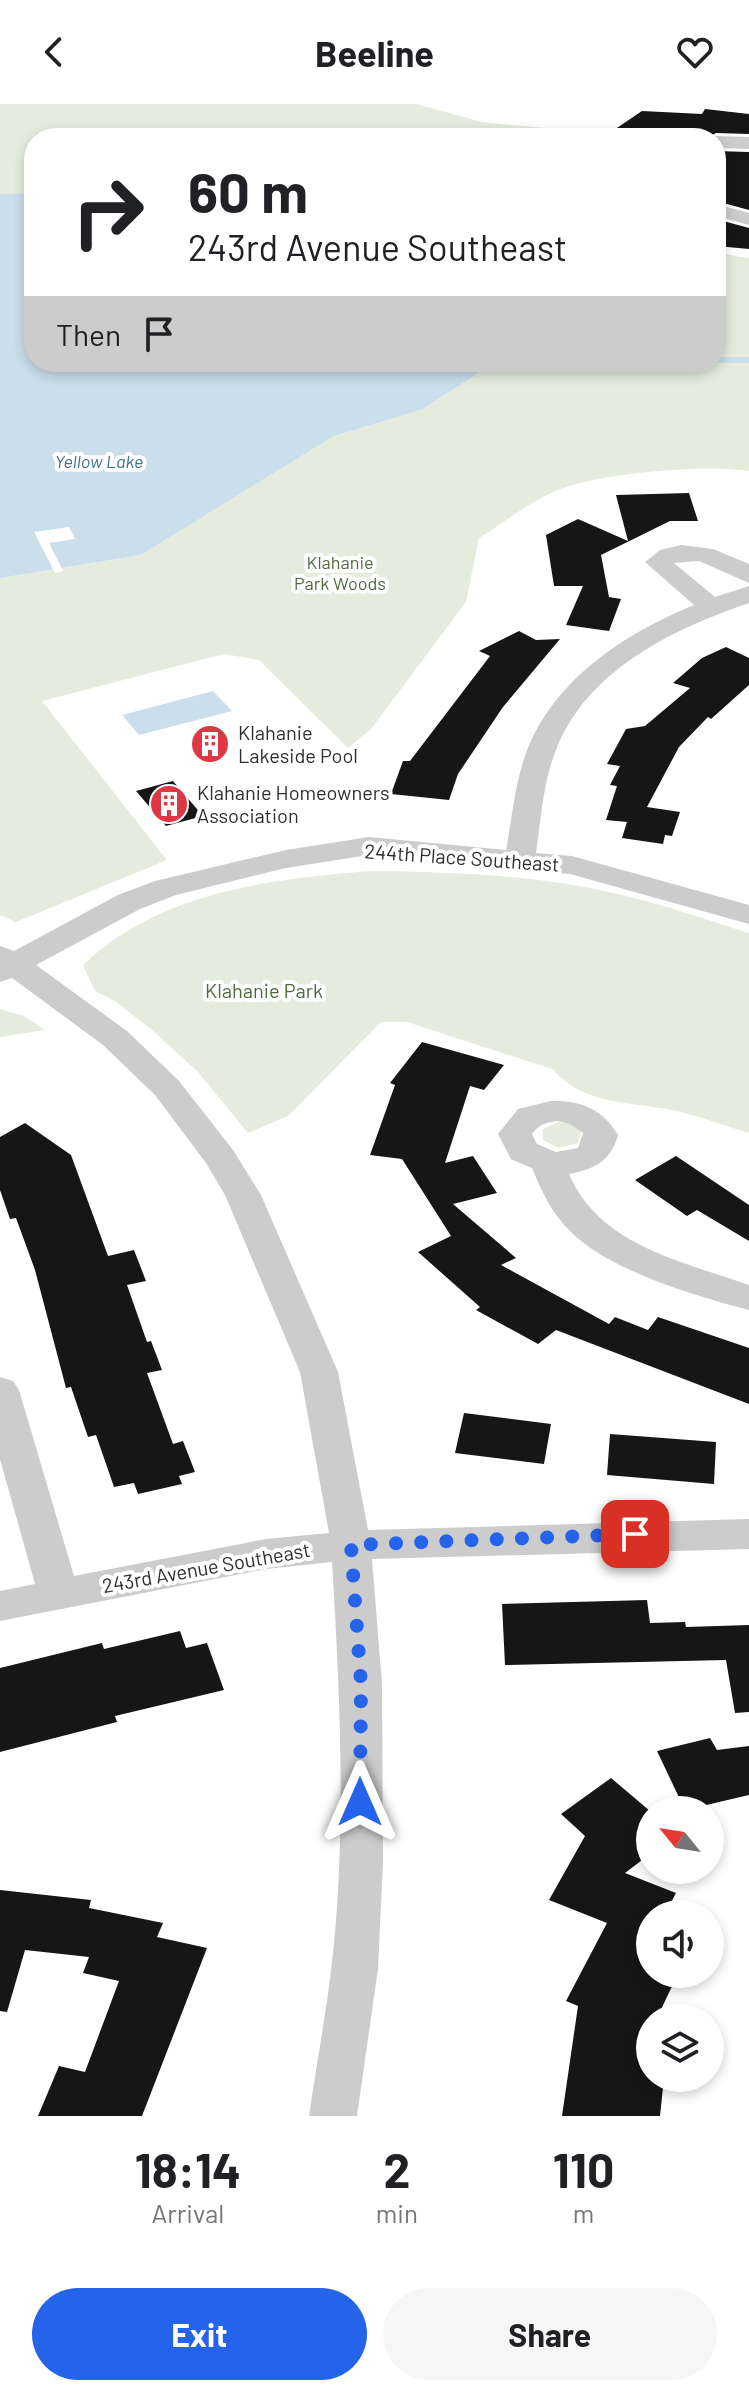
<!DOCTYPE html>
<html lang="en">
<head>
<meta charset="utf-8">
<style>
  :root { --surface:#fff; --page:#f6f6f6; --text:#202124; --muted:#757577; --accent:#2563eb }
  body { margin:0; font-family:Barlow,sans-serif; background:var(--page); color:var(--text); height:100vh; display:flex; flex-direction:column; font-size:30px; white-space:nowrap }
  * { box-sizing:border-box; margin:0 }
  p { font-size:26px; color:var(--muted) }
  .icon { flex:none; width:44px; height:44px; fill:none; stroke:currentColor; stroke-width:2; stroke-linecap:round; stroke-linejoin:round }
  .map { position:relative; height:2012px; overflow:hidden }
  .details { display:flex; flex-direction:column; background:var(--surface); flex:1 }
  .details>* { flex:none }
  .top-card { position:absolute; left:24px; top:24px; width:702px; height:244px; border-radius:32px; box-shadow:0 4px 12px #0003; background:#fff; color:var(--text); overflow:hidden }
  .needle { width:52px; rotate:300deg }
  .tools { position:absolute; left:636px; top:1692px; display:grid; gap:16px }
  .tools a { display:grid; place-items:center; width:88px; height:88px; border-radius:50%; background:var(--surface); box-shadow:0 4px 12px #0003; font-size:40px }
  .pin { position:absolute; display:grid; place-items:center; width:68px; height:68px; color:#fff; margin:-34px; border-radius:16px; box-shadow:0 4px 12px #0006 }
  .me { position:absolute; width:88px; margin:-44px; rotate:0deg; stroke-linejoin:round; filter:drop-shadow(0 0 6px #0008) }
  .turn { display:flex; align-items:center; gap:28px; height:168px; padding:0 32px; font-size:36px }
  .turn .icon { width:104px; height:104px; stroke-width:2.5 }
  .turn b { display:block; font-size:56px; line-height:68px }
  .then { display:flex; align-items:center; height:76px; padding:0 32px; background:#0003; gap:16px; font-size:30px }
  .eta { display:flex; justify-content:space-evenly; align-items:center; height:136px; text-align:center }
  .eta b { font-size:48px; font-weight:700; line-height:56px }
  .action { display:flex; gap:16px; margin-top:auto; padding:16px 32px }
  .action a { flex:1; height:92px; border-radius:48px; background:var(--accent); color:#fff; font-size:32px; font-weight:700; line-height:92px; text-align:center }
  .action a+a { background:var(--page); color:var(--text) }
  header { display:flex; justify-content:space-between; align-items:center; height:104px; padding:0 32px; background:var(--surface); font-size:36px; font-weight:700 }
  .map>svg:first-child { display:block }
</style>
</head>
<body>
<header><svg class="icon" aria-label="back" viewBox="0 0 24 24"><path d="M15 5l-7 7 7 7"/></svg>Beeline<svg class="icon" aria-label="heart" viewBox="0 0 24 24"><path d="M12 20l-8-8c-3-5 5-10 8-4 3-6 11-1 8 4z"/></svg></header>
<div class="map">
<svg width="749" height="2012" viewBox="0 0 749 2012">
  <rect width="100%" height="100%" fill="#fff"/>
  <!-- green -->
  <path fill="#e5ecdd" d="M0,0h416l66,18 117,11 -8,5h-557v55l-34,1z
    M716,149l33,5v213c-46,-7 -155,2 -196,21 -26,12 -50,31 -74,46l-13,64 -95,127 -23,19 -89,-88 -35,-6 -182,47 125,159 -151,62 -16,-7v-337l141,-23 193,-119 87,-26 75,-48h220z
    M373,767c80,1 162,4 240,22 46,10 91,26 136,40v200c-24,-7 -47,-16 -72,-22 -45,-10 -91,-4 -125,-42l-145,-47h-26l-93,94 -40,17 -51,-62 -44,-40 -38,-30 -20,-10 -12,-26c74,-73 192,-87 290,-94z
    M0,905l24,7 21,14 -45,7z
    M559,1018l12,2 10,7 -3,12 -19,5 -16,-8v-11z"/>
  <!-- water -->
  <path fill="#cadeeb" d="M34,89v169h462l-75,48 -87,26 -193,119 -141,23v-384z
    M213,587l19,20 -93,24 -17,-20z"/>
  <!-- pier -->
  <path fill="#fff" d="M69,423l6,12 -26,4 14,28 -8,2 -21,-41z"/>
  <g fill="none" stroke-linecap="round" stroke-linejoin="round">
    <!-- stream -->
    <path stroke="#cadeeb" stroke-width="6" d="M716,256h33"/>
  </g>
  <!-- building -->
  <path fill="#161616" d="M705,5l44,5v20l-33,-1 -10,5h-104l40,-27 60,3z
    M716,47l33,1v58l-33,-9z
    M716,115l33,9v21l-33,-3z
    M689,389l9,28h-28l-69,34 8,42 12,2 -12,32 -43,-6 17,-39h-29l-8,-51 32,-16 50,22 -12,-46z
    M519,527l17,9 24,-1 -57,68 -45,67 -9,26 -58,-6 12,-33h7l80,-105 -11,-5z
    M726,543l23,11v27l-38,34 -3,-2 -29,30 -32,60 33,5 -8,24 -7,-1 -2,9 -41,-6 5,-16 -21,-2 11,-34 -7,-1 10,-19 -13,-2 19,-35 19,-3 45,-38 -17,-5 29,-25z
    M173,677l30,35 -37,10 -30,-35z
    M422,938l82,23 -20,25 -14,-4 -25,77 28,-7 24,37 -44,11 63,54 -15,7 108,59 6,-7 33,13 10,-13 91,31v56l-193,-74 -18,14 -62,-34 4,-3 -62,-55 33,-16 -49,-77 -32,-4 25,-70 -5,-2z
    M25,1019l46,32 37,101 26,-6 12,31 -19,4 20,57 4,-1 11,29 -15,3 26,71 10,-3 12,31 -16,4 3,8 -44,10 -4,-11 -20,4 -18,-52 -8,2 -17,-50 -5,1 -31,-118 -19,-52 -6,1 -10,-29v-53z
    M676,1052l73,49v36l-52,-31 -10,6 -52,-36z
    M464,1309l87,11 -7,40 -89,-11z
    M610,1330l106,8 -2,42 -107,-9z
    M647,1496l3,23 35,-1 1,5 63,-2v87l-14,1 -9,-53 -221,5 -3,-61z
    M180,1527l6,17 21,-5 17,47 -109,26 2,6 -117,30v-84l102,-25 2,6z
    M710,1634l7,12 32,-4v49l-64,15 -28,-59z
    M611,1674l39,33v43l-25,19 51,20 -11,21h-15v60l24,8 -17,36h-7v60h14l-4,38h-98l16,-110 -12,-5 41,-78 -58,-23 36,-64 -24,-22z
    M0,1786l91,10 -2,8 74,15 -6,14 50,11 -65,168h-104l21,-50 26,6 34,-91 -36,-8 6,-16 -64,-7 -18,62 -7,-1z"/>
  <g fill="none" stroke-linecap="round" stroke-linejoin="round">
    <!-- minor -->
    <path fill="#ccc" fill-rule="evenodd" d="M716,32l33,1v12l-33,-1v-10h-7z
      M716,100l33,9v12l-33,-9z
      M681,441l32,4 36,15v19l-50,-22 -25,2 41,34 34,-11v17c-76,26 -162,67 -193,147 -13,32 -15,69 -20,103l36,3 177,49v19l-179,-50 -201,-19 -83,13 -110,27 -36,14 -104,56 91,66 52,50 54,69 28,45 77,177 30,158 381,-11v30l-377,10 10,125 1,177 -5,108 -21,147h-48c7,-48 16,-97 22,-145 16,-130 9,-279 1,-409l-66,7 -266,52v-30l35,-7 -35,-125v-82l13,4 6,9 55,186 192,-37 63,-6 -29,-161 -75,-177 -19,-32 -51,-68 -52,-50 -91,-67 -12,4v-36l14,5 104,-56 37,-14 131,-31 83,-13 137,13c6,-32 9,-67 20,-97 28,-74 98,-119 168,-148l-49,-43 15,-12z
      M551,997c29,-1 52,8 67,34 -7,26 -23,34 -49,39 31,72 113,87 180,111v25c-53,-14 -140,-39 -179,-79 -18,-17 -29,-41 -38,-63l-21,-9 -13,-25 20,-25zM558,1017l12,3 13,9 -5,15 -22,4 -19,-8 -5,-10c7,-10 15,-12 26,-13z"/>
  </g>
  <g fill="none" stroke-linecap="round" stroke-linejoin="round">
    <!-- route -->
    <path stroke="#2563eb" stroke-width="14" stroke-dasharray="0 25.2" d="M360,1698l1,-118 -10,-139 284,-11"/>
  </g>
  <!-- icons -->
  <defs>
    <symbol id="building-disc" viewBox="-11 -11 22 22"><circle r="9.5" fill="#df3743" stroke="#fff"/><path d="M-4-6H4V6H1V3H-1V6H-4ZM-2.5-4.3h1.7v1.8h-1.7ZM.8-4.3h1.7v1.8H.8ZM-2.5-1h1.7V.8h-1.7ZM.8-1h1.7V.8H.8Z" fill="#fff"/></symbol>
  </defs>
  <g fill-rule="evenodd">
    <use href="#building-disc" x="188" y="618" width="44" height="44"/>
    <use href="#building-disc" x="147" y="678" width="44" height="44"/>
  </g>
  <g text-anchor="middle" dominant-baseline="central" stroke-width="8" stroke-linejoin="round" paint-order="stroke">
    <!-- far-water labels -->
    <g font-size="18" font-style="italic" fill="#3f708e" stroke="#fff">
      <text x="99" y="357">Yellow Lake</text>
    </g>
    <!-- far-park labels -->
    <g font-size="18" fill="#52693d" stroke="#fff">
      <text x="340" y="458">Klahanie<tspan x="340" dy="21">Park Woods</tspan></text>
    </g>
    <!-- poi labels -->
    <g font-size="20" fill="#2f2f2f" stroke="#fff" text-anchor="start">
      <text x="238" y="628">Klahanie<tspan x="238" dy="23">Lakeside Pool</tspan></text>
      <text x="197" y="688">Klahanie Homeowners<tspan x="197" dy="23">Association</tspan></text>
    </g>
    <!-- street labels -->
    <g font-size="20" fill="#2f2f2f" stroke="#fff">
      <text transform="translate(462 753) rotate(4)">244th Place Southeast</text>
      <text transform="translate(206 1463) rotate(-10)">243rd Avenue Southeast</text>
    </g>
    <!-- park labels -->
    <g font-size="20" fill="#52693d" stroke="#fff">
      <text x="264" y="886">Klahanie Park</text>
    </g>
  </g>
</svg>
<div class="tools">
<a><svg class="needle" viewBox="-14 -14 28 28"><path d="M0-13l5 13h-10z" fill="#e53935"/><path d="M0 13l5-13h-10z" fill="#757577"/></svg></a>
<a><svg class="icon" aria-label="sound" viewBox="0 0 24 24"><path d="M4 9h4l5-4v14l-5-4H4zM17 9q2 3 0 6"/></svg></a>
<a><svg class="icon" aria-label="layers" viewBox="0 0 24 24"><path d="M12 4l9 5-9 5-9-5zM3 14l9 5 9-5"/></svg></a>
</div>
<div class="pin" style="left:635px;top:1430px;background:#d93025"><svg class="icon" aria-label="arrive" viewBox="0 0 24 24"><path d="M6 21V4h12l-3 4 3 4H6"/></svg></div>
<svg class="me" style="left:360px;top:1698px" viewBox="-20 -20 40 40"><path d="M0-17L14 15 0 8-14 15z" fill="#2563eb" stroke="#fff" stroke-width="4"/></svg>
<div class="top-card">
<div class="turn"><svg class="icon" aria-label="right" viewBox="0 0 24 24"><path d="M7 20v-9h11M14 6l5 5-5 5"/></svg><div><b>60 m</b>243rd Avenue Southeast</div></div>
<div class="then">Then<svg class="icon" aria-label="arrive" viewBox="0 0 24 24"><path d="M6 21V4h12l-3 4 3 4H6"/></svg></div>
</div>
</div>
<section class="details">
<div class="eta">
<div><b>18:14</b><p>Arrival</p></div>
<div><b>2</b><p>min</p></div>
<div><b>110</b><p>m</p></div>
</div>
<div class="action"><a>Exit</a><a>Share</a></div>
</section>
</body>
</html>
